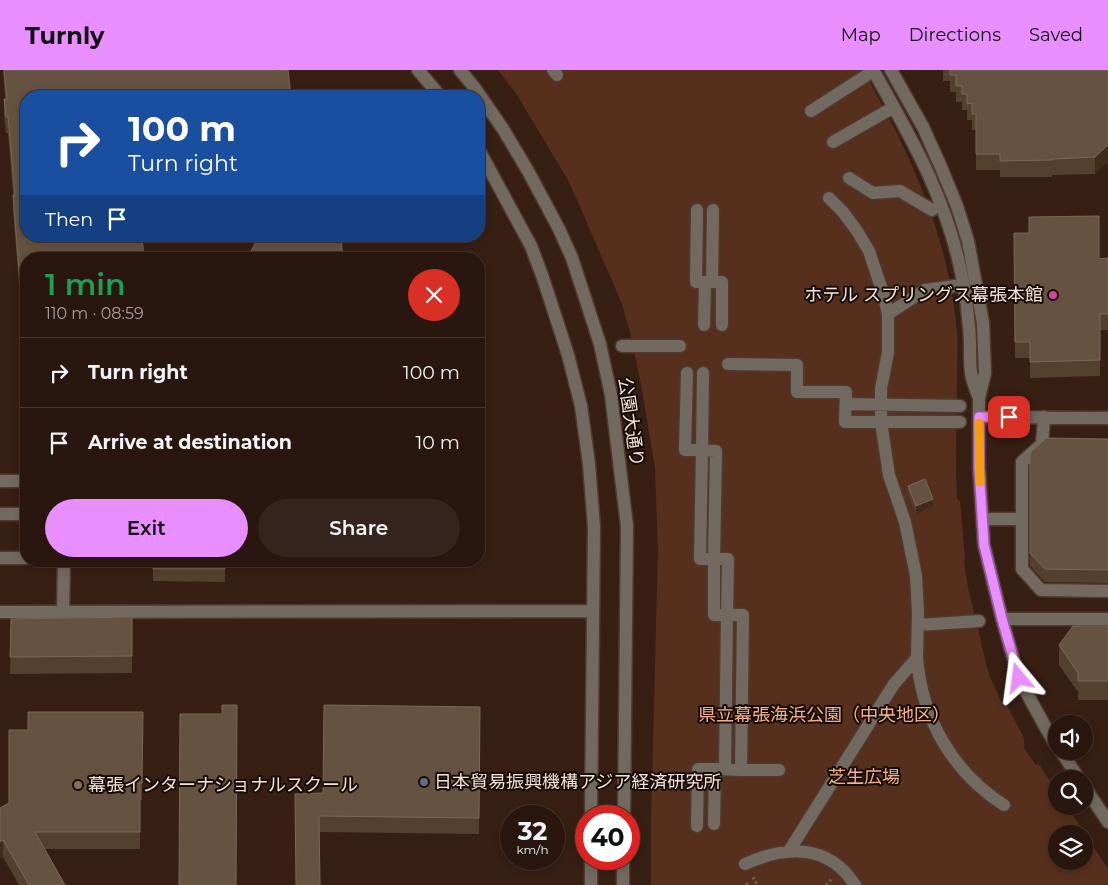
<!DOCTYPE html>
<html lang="en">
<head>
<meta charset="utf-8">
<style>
  :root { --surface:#29170f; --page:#35241d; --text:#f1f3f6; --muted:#a59f9e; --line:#45362f; --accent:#e98efe }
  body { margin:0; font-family:Montserrat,"Noto Sans JP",sans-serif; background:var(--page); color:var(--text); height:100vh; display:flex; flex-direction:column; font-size:19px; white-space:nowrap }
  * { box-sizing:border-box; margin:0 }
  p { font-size:16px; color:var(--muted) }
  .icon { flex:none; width:28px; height:28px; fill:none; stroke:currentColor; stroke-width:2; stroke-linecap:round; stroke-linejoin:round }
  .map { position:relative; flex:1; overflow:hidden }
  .side { position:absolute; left:20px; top:182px; width:465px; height:315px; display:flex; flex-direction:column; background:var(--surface); border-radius:20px; box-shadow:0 2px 8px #0003,0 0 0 1px var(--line) }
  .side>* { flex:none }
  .banner { position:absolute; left:20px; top:20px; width:465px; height:152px; border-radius:20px; box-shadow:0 2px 8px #0003,0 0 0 1px var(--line); background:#1a4fa0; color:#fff; overflow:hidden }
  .tools { position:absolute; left:1048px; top:645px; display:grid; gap:10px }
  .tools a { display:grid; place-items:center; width:45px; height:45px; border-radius:50%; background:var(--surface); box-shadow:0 2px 8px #0003,0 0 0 1px var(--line); font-size:25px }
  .speed { position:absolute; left:500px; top:735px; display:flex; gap:10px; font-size:25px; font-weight:700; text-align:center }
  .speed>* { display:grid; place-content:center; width:65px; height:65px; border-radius:50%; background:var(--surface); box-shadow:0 2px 8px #0003,0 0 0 1px var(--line); line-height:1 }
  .speed small { font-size:12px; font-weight:400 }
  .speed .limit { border:8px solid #d22; background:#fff; color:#111 }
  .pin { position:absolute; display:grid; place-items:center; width:42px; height:42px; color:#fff; margin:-21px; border-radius:10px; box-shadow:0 2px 8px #0006 }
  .me { position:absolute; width:55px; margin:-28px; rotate:344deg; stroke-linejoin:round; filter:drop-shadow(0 0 4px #0008) }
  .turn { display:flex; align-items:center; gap:18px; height:105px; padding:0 25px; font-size:22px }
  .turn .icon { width:65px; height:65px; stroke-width:2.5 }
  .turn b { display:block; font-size:35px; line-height:42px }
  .then { display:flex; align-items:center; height:48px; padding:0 25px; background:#0003; gap:10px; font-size:19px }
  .round { display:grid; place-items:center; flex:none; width:52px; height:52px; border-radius:26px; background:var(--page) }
  .head { display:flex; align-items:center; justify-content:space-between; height:85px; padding:0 25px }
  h1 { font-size:30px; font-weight:600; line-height:38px; color:#1e9e55 }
  .button { display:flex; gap:10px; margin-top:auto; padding:10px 25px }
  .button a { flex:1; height:58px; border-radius:30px; background:var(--accent); color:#111; font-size:20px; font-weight:600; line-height:58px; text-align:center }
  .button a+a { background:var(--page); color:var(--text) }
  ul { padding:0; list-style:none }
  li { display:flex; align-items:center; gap:15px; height:70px; padding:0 25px; border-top:1px solid var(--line) }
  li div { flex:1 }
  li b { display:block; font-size:19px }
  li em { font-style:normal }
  header { display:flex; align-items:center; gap:30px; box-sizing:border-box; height:70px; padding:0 25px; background:var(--accent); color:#111 }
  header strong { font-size:24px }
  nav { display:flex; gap:28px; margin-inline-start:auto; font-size:18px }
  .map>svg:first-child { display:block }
</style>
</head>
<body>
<header>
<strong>Turnly</strong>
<nav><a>Map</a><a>Directions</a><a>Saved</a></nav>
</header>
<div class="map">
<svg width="1108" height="815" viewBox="0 0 1108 815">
  <rect width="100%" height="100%" fill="#371f14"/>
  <!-- green -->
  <path fill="#56301d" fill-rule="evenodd" d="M498,0h365c48,85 85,164 94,262 1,13 0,26 0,38 0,43 -2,86 0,129l3,2 5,57 -1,3 4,27 21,87 14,30 5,2 16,31v10l12,17 3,-1 17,26v16h11l41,63v16h-457v-63l7,-272 -3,-82 -13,-78 -10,-50 -10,-36 -34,-79 -20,-45 -51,-85zM1056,764h28v27h-28z"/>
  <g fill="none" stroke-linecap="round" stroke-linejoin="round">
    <defs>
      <path id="minor" d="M418,0l22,26
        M460,0l14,17 29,42 25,42 31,58 13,29 28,86 11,51 16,131 -3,290
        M553,0l4,5
        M873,0c39,69 76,133 90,212 3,15 5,30 6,45 2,15 0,31 2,46 1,8 5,17 8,25
        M891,0l32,57 18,40 16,39 11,35 15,82 2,50 -6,25v70l5,77 18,74 17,60 28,51 9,15
        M811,41l56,-36
        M833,72l54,-31
        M479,80l52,96 12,32 25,77 13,51 8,58 5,63 -3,289
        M849,108l24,15 27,-2 32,19
        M697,140l-1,72h9l-1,43
        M713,140l-1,72h10v43
        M888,244l37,-24 29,-4
        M622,276h58
        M728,294l69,1v27h49l-1,30h115
        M687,303l-2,77h17l-2,109h14v56h13l-2,154
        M703,303l-1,77 14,1 -2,108h14l-1,56h16l-2,155 -26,-1 -1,55
        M846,334l114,2
        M979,347l129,1
        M1044,347l-2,27 -20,18v107l19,21 67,1
        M0,411h26
        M0,444h26
        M982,449h40
        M0,488h26
        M63,541l1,-50
        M0,542l593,-1
        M1002,549h106
        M918,555l61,-4
        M917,588c5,60 35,114 87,147
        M1061,681l18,28
        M741,700h38
        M1084,716l24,36
        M697,756l1,-57h17
        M789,781l105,-167 23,-26 1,-46 -2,-36 -11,-54 -16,-47 -8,-53v-33l7,-37v-38l-5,-21 -14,-42 -12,-20 -14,-19 -14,-14
        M745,794c40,-18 83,-21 110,21
        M591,815v-26
        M623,815v-26"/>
    </defs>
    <!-- minor casing -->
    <use href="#minor" stroke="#513a30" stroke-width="15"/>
    <!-- path -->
    <path stroke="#705b51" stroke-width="3" stroke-dasharray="2.5 2.5" stroke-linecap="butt" d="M753,807l4,7
      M746,813l2,2
      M826,815l6,-6"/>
    <!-- minor -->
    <use href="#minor" stroke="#726a60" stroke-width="12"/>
  </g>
  <!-- wall -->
  <path fill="#54402e" d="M3,0h274l-251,26v276l-13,-161v-16l-5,-62h-2l-2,-18v-16h1z
    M943,0h165v91l-13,13 -43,1v2h-52v-7h-24v-40h-4v-10h-5v-10h-5v-8h-6v-10h-6v-11h-7z
    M1014,163l85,26 9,-1v72h-8v46l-70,2v-20h-15z
    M1108,369v144l-63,-1 -15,-16v-113z
    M908,416l25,21 -17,7 -8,-20z
    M153,491h72v21l-72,-1z
    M132,547v56l-122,1 1,-55z
    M1108,556v74h-30v-8l-19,-27v-20z
    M480,637l-1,127 -160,-2 -23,53 27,-92z
    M143,642l-1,88h-2v49h-95l20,36h-46l-16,-28 -3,1 9,-55 19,-73z"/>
  <!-- shaded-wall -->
  <path fill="#412c1c" d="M1108,75v16l-13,13v-17z
    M933,429v8l-17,7v-8z
    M3,770v17l-3,1v-16z"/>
  <!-- building -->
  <path fill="#655241" stroke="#7b6859" d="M4,0h273v1l11,-1 3,26h-265v140h116l2,23h-118v97l-13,-161h2l-7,-78h-2l-2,-18h3z
    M950,0h158v75l-13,12 -43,2v1l-52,1v-7h-24v-40h-4v-11l-5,1v-10h-5v-8h-6v-11h-6z
    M1099,146v43l9,-1v56h-8v46l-70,2v-20h-15l-1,-109h15v-16z
    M259,166h74v2l8,-1 2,22h-96z
    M1046,368l62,1v131l-63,-1 -15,-16v-100z
    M925,409l8,20 -17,7 -8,-20z
    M153,491h72v8h-72z
    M132,547v39l-122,1 1,-38z
    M1073,556h35v55h-30v-8l-19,-28z
    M222,635h15l-1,180h-57l1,-171h42z
    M324,635l156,2 -1,111 -160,-2 1,69h-24l-1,-91 28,-1z
    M28,642h115l-1,71h-2v49h-105l30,53h-36l-26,-45 -3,2v-34l9,-5v-73h19z"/>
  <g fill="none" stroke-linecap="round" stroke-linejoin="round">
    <defs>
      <path id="route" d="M1009,347h-30v51l5,77 18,74 17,59"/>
    </defs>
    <!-- route casing -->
    <use href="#route" stroke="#975ca5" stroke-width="12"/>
    <!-- route -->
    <use href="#route" stroke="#e98efe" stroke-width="9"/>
    <!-- slow -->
    <path stroke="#f59e0b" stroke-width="9" d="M979,353l1,59"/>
  </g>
  <!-- markers -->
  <circle fill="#d1479c" stroke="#170c07" stroke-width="2" cx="1053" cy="225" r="5"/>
  <circle fill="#5c6f8a" stroke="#170c07" stroke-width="2" cx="424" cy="712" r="5"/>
  <circle fill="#8d6e63" stroke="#170c07" stroke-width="2" cx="78" cy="715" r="5"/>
  <g text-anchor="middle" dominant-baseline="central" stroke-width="4" stroke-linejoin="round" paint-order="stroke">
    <!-- poi labels -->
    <g font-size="18" fill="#f3e2db" stroke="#170c07" text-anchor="start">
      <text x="1043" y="225" text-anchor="end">ホテル スプリングス幕張本館</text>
      <text x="434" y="712">日本貿易振興機構アジア経済研究所</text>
      <text x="88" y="715">幕張インターナショナルスクール</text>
    </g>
    <!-- street labels -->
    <g font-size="18" fill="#f3e2db" stroke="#170c07">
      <text transform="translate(631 352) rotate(82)">公園大通り</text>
    </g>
    <!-- park labels -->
    <g font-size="18" fill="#f5af8d" stroke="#170c07">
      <text x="824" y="645">県立幕張海浜公園（中央地区）</text>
      <text x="864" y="707">芝生広場</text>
    </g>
  </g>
</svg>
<div class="tools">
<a><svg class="icon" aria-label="sound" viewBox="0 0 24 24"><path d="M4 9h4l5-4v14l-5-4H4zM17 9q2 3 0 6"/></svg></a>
<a><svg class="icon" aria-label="search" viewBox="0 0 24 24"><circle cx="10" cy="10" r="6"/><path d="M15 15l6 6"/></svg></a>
<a><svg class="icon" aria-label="layers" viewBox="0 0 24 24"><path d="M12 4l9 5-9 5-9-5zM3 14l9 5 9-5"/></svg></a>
</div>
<div class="speed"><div>32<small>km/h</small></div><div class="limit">40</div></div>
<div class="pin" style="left:1009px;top:347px;background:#d93025"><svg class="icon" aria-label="arrive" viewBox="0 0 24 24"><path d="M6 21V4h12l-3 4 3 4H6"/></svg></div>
<svg class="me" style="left:1019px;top:608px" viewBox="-20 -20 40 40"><path d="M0-17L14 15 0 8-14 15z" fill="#e98efe" stroke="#fff" stroke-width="4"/></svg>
<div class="banner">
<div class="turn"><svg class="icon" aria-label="right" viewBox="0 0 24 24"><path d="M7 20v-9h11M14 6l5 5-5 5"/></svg><div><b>100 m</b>Turn right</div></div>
<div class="then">Then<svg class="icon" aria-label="arrive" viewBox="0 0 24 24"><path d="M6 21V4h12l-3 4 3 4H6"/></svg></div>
</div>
<section class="side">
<div class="head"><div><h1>1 min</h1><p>110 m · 08:59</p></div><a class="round" style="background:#d93025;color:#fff"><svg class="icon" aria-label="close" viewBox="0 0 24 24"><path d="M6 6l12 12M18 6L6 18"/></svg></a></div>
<ul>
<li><svg class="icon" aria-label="right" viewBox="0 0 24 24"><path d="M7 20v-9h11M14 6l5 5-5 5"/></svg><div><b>Turn right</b></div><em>100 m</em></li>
<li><svg class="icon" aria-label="arrive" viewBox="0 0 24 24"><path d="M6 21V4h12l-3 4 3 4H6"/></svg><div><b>Arrive at destination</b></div><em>10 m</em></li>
</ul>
<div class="button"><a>Exit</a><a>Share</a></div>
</section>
</div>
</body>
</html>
